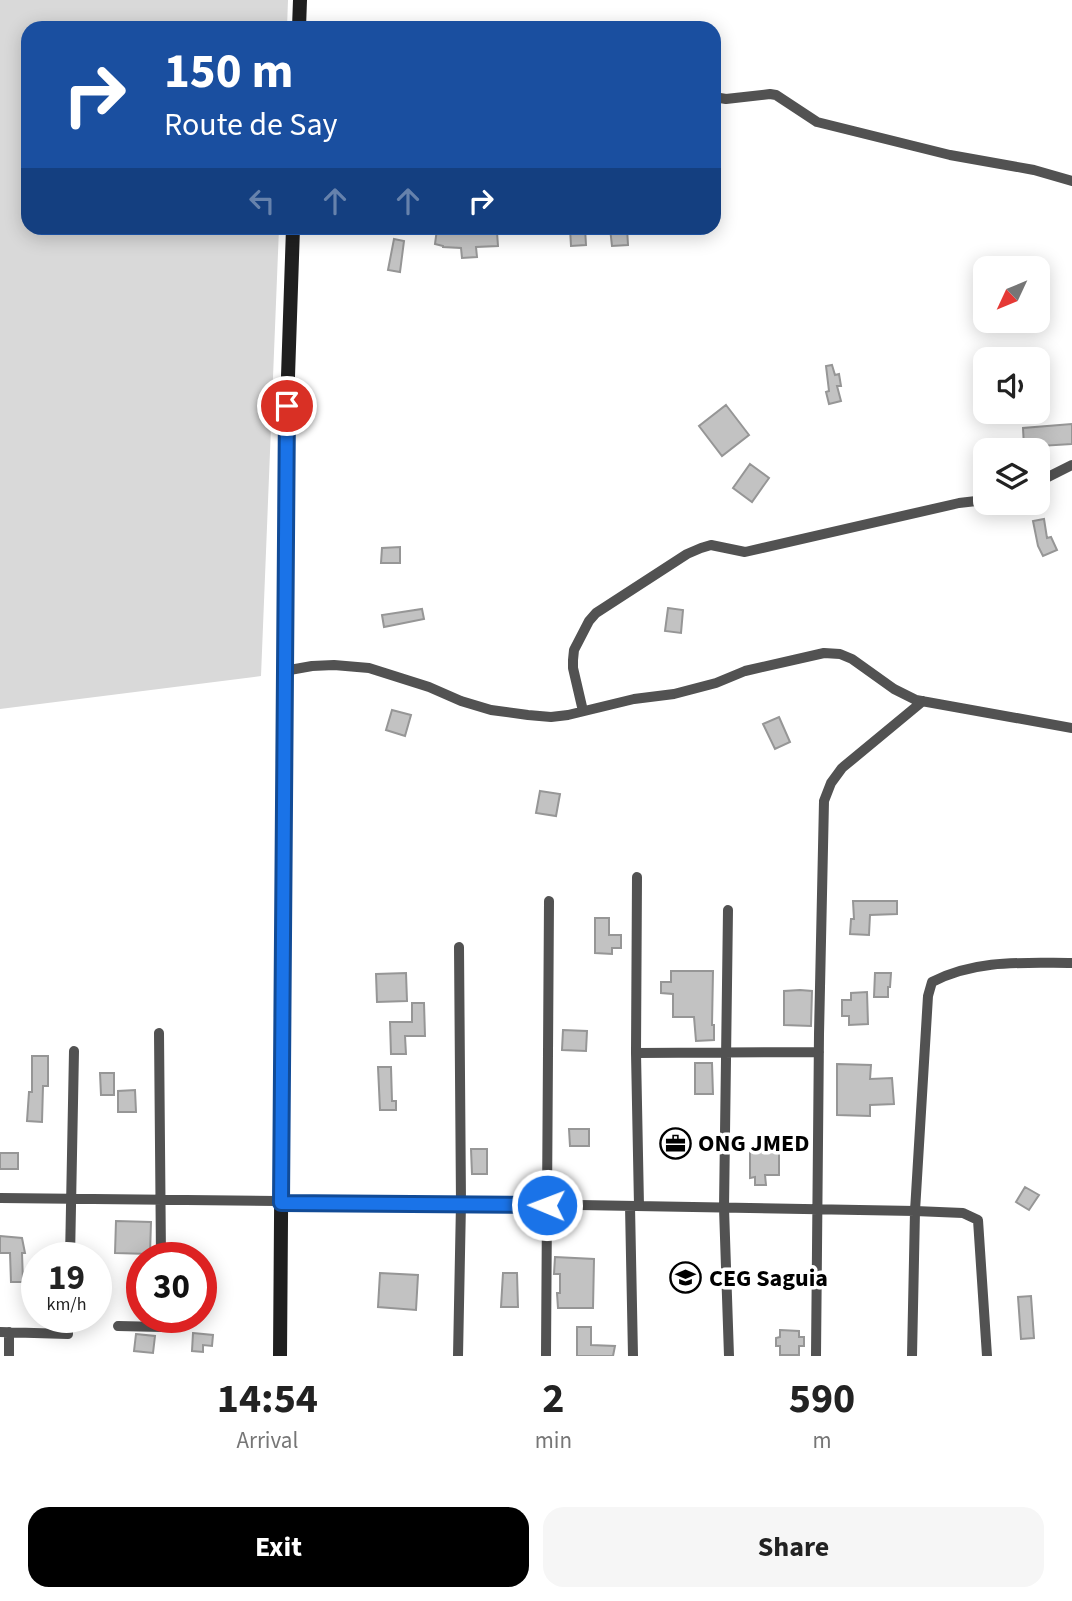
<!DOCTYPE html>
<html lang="en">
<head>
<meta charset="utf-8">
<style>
  :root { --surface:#fff; --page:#f6f6f6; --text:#222; --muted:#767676; --accent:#000 }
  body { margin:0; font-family:"Source Sans 3",sans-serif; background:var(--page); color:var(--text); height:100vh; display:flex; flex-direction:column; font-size:26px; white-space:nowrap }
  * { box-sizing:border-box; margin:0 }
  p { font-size:23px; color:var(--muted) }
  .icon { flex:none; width:38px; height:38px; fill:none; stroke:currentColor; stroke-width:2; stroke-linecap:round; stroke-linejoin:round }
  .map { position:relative; height:1356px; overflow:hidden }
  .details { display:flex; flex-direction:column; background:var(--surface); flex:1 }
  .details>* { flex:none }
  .guide { position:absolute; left:21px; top:21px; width:700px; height:214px; border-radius:21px; box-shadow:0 4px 18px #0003; background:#1a4fa0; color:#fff; overflow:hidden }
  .needle { width:46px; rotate:226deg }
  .tools { position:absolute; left:973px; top:256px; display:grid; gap:14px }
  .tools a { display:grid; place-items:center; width:77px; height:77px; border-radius:14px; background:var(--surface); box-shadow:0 4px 18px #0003; font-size:35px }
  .speed { position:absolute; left:21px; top:1242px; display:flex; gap:14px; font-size:35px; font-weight:700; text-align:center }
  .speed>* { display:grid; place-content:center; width:91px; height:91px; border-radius:50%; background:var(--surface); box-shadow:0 4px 18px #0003; line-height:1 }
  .speed small { font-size:18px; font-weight:400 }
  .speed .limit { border:10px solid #d22; background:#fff; color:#111 }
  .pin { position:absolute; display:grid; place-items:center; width:60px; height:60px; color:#fff; margin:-30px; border:4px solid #fff; border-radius:50%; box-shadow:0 2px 7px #0007 }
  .me { position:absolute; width:77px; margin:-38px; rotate:271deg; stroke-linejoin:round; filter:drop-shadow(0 0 5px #0008) }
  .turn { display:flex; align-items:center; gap:24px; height:147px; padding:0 28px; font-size:32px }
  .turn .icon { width:91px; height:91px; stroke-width:2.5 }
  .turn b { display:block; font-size:49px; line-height:60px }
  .lanes { display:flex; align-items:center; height:66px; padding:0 28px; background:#0003; justify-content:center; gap:35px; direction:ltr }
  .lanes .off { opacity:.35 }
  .eta { display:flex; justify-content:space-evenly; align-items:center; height:119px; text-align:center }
  .eta b { font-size:42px; font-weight:700; line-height:49px }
  .action { display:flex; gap:14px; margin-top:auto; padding:14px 28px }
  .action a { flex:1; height:80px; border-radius:21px; background:var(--accent); color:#fff; font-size:28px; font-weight:700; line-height:80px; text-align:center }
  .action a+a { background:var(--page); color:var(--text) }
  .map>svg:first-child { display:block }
</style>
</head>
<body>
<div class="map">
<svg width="1072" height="1356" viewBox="0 0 1072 1356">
  <rect width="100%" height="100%" fill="#fff"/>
  <!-- green -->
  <path fill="#d9d9d9" d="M0,0h288l-1,28h-259v200h251l-18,448 -261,33z"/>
  <!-- building -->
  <path fill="#c2c2c2" stroke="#969696" stroke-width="2" d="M474,228v4h23l1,14 -22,1 1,10 -15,1 -1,-10 -18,-1v-1l-8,-2 2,-15 22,4v-4z
    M570,228h15l1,17 -15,1z
    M610,228h17l1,17 -16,1z
    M394,239l10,2 -4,31 -12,-2z
    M832,365l3,10 4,-1 2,12h-4l4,15 -12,3 -3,-12 3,-1 -3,-25z
    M726,405l23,30 -27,21 -23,-30z
    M1072,424v20l-48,3 -1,-19z
    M750,464l19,14 -17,24 -19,-14z
    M1044,519l3,19 4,-1 6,13 -14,6 -5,-10 -5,-25z
    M400,547v16h-19l1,-15z
    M668,608l15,2 -2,23 -16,-2z
    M422,609l2,10 -40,8 -2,-12z
    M392,710l19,5 -6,21 -19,-6z
    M779,717l11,25 -15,7 -12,-25z
    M540,791l20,3 -4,22 -20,-3z
    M853,901h44v13l-27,1 -1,20 -19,-1 1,-15h3z
    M595,918h14v17h12v13h-9v6l-17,-1z
    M671,971h42l-1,54h2v15l-18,1 -2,-24h-21v-23l-12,-1v-11h10z
    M406,973l1,28 -30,1 -1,-28z
    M875,973h16l-1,14h-2v10h-14z
    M800,990l12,1 -1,35 -27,-1v-34z
    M867,992l1,32 -19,1v-9h-7v-16h9v-7z
    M412,1003h12l1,33h-20l1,18h-15l-1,-32h22z
    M563,1030l24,1 -1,20 -24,-1z
    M32,1056h16v30h-5l-1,36 -15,-1 2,-29h3z
    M695,1063h17l1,31h-18z
    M837,1064l34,1 -1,14 22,-1 2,26 -24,1v11l-33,-1z
    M378,1067h13l1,34h4v9h-16z
    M100,1073h14v22h-13z
    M135,1090l1,22h-18v-21z
    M569,1129h20v17h-19z
    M471,1149h16v25h-15z
    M767,1149h12v26h-14l1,10h-11v-8l-5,1v-27l17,1z
    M0,1153h18v16h-18z
    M1025,1187l14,8 -10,15 -13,-8z
    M116,1221l35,1 -1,32 -35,-1z
    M0,1236l22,2 3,15h-3l1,29h-12l-1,-29h-10z
    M555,1257l39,2 -1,49h-35l-1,-15h3v-19h-6z
    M380,1273l38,2 -2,35 -38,-3z
    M503,1273h14l1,34h-17z
    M1031,1296l3,42 -13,1 -3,-42z
    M577,1327h14v18l24,1 -2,10h-36z
    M780,1330l19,1v6h5v9h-5v9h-19v-9h-4v-8l4,-1z
    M193,1333l20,2 -1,11 -9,-1v7l-11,-1z
    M136,1334l19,2 -2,17 -19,-2z"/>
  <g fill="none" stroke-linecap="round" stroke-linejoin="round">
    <!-- minor -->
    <path stroke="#525252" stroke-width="10" d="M714,97l12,2 44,-5 6,1 41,27 133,33 84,15 38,11
      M1038,482l34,-17
      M284,671l28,-5 22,-1 35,3 60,19 32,14 30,9 37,5 23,2 17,-2 66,-16 40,-5 42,-11 29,-12 79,-18 16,1 12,5 42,30 22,11 156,28
      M583,711l-10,-43v-8l1,-10 15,-29 7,-8 91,-59 14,-6 10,-3 34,7 214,-49 26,-3
      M637,877l-1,176 3,153
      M728,910l-4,298 5,148
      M159,1033l2,225
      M636,1053l183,-1
      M0,1198l461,5 454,8 48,2 15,7 9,136
      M630,1206l3,150
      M70,1258l4,-207
      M118,1326l44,1v-9
      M0,1332l68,2v-16
      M9,1356v-24
      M458,1356l3,-153 -2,-256
      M546,1356l3,-455
      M816,1356l3,-322 5,-233 7,-18 11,-15 81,-67
      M912,1356l3,-145 13,-215 4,-14c44,-23 92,-19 140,-19"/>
    <!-- secondary -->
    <path stroke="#1f1f1f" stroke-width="14" d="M299,28l1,-28
      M280,1356l7,-950 6,-178"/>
  </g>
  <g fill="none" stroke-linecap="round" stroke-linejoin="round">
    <defs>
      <path id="route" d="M287,406l-6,797 266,2"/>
    </defs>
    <!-- route casing -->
    <use href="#route" stroke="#114b97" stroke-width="18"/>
    <!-- route -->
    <use href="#route" stroke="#1a73e8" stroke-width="12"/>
  </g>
  <!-- icons -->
  <defs>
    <symbol id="office-ring" viewBox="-11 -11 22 22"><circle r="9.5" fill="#fff" stroke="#000" stroke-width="1.5"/><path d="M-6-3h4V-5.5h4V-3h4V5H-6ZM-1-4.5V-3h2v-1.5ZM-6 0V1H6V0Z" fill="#000"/></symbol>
    <symbol id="school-ring" viewBox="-11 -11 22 22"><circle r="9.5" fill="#fff" stroke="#000" stroke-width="1.5"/><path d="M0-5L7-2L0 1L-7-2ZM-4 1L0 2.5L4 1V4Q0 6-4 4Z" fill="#000"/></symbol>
  </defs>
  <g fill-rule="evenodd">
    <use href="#office-ring" x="658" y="1126" width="35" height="35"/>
    <use href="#school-ring" x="668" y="1260" width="35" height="35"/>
  </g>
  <g text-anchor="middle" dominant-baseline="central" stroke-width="7" stroke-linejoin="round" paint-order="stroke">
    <!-- poi labels -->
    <g font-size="24" font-weight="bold" fill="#000" stroke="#fff" text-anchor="start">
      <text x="698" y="1143">ONG JMED</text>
      <text x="709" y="1278">CEG Saguia</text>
    </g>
  </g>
</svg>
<div class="tools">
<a><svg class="needle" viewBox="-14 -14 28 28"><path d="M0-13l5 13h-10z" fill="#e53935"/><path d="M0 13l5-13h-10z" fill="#767676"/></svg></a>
<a><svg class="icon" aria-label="sound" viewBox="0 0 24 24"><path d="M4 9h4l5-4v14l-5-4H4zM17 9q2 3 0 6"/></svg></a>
<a><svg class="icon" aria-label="layers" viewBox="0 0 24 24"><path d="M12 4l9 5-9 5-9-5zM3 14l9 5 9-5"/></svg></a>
</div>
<div class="speed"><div>19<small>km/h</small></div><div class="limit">30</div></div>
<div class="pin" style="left:287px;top:406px;background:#d93025"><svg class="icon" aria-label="arrive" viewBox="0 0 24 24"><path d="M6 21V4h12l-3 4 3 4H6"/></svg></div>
<svg class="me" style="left:547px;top:1205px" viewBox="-20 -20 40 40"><circle r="17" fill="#1a73e8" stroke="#fff" stroke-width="3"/><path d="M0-11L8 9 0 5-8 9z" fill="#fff"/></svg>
<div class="guide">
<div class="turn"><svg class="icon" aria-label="right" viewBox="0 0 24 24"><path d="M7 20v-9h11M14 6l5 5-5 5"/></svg><div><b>150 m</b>Route de Say</div></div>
<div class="lanes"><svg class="icon off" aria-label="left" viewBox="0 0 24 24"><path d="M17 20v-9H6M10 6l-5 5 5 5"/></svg><svg class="icon off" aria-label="ahead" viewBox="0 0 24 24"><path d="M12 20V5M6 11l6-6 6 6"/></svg><svg class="icon off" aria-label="ahead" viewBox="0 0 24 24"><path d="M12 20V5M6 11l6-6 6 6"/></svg><svg class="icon" aria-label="right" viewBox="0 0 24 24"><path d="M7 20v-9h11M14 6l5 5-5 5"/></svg></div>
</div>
</div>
<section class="details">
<div class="eta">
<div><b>14:54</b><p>Arrival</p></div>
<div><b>2</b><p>min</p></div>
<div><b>590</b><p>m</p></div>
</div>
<div class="action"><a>Exit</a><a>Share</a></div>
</section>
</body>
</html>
